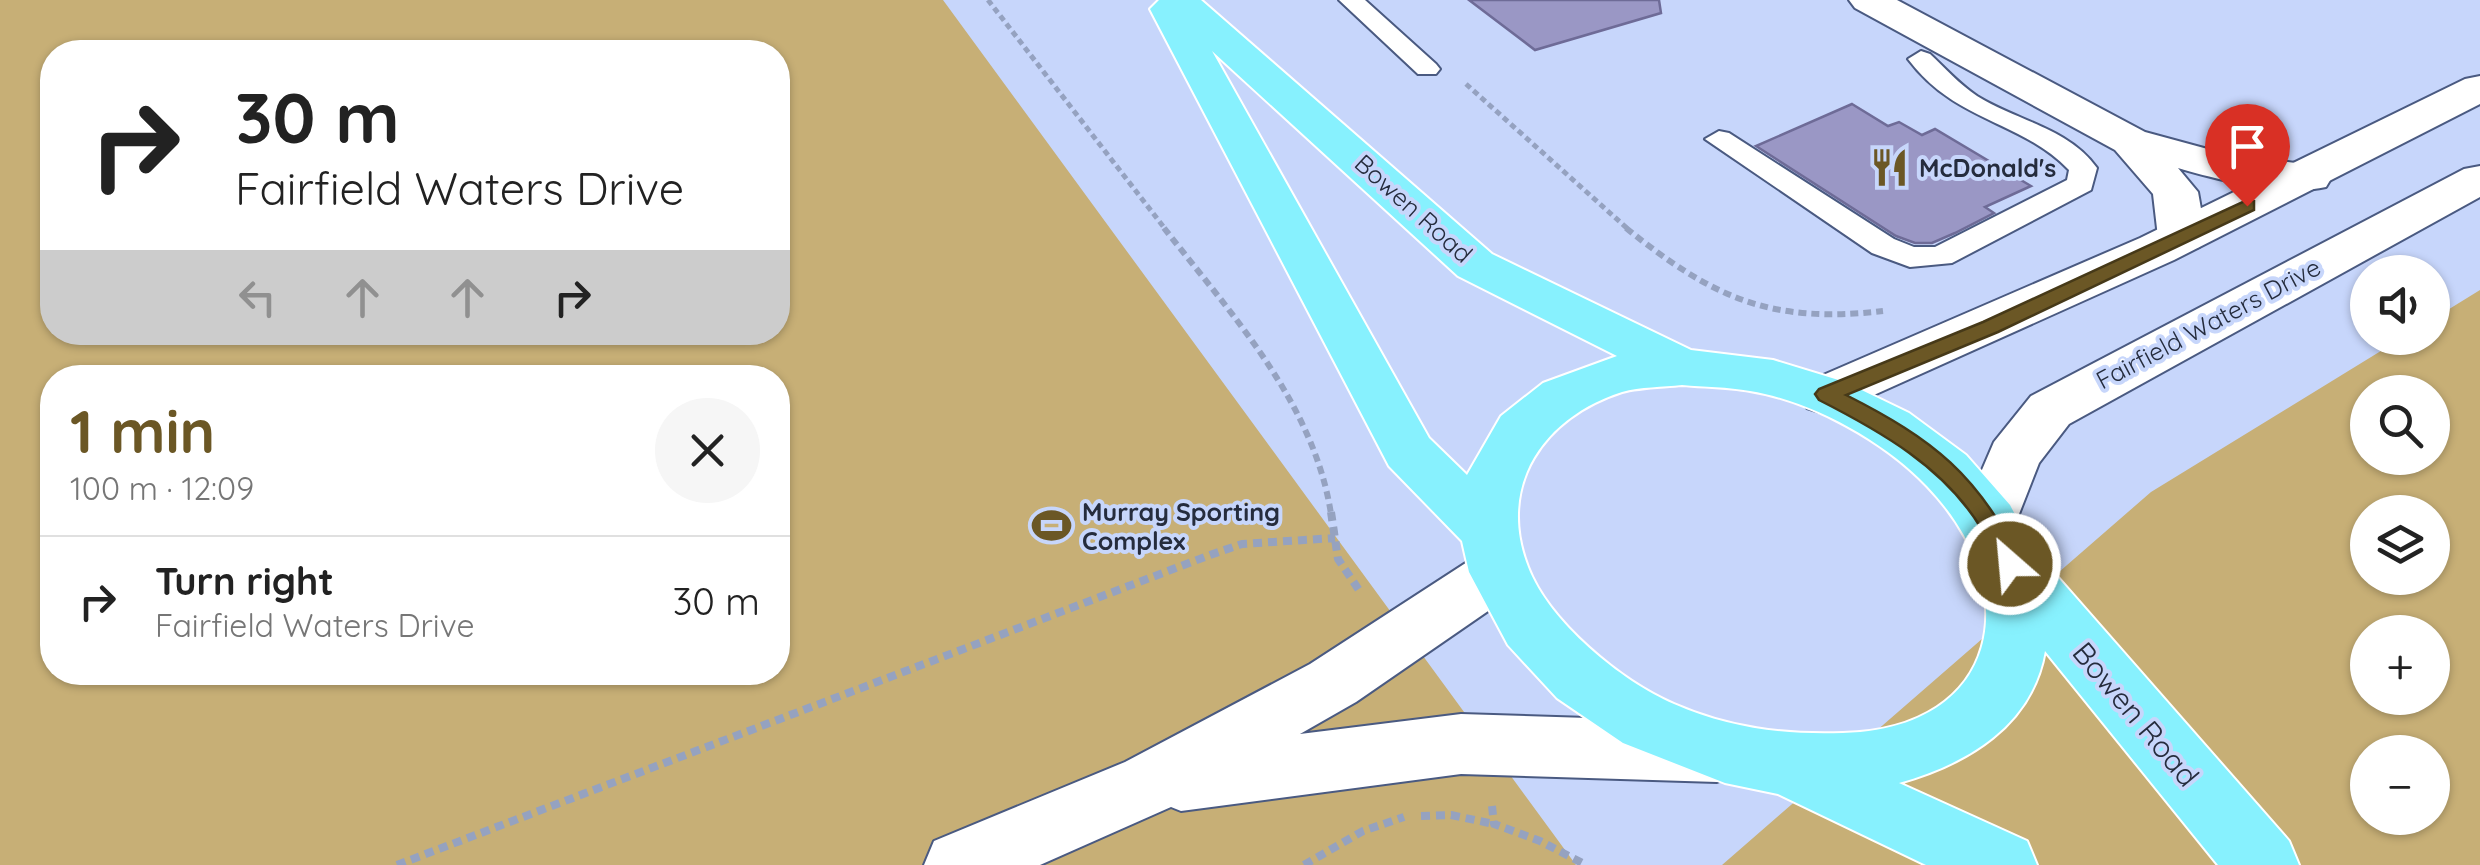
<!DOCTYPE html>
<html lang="en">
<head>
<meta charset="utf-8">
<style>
  :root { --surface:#fff; --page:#f6f6f6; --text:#222; --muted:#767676; --line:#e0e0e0; --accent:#6b5725 }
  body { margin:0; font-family:Quicksand,sans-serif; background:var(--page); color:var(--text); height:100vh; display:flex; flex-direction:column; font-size:38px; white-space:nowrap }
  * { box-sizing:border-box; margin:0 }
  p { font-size:32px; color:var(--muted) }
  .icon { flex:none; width:55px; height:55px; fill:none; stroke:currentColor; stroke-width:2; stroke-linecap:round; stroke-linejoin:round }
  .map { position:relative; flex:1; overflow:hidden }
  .panel { position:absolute; left:40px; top:365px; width:750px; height:320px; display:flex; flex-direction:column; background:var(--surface); border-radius:40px; box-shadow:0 2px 8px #0004 }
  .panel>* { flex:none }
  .hud { position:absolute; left:40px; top:40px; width:750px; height:305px; border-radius:40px; box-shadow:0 2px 8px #0004; background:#fff; color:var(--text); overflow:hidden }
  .fabs { position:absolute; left:2350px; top:255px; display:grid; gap:20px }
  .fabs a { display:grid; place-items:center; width:100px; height:100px; border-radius:50%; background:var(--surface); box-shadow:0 2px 8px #0004; font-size:50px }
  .pin { position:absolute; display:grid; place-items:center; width:85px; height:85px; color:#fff; margin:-102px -42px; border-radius:50% 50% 50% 0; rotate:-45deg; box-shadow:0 0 10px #0007 }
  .pin .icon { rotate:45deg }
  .me { position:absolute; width:110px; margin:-55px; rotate:333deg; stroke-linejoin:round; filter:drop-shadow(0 0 8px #0008) }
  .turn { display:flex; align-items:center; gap:35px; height:210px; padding:0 30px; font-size:45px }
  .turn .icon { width:130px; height:130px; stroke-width:2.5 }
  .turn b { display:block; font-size:70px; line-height:85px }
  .lanes { display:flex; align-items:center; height:95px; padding:0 30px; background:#0003; justify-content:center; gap:50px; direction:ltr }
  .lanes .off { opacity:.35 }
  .round { display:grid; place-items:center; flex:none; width:105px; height:105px; border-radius:52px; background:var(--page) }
  .summary { display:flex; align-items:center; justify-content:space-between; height:170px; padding:0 30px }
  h1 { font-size:60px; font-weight:700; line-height:75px; color:var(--accent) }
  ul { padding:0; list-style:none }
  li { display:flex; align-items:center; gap:30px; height:130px; padding:0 30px; border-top:2px solid var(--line) }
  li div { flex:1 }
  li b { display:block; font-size:38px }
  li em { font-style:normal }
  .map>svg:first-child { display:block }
</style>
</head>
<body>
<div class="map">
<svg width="2480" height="865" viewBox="0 0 2480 865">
  <rect width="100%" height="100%" fill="#c7d6fb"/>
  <!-- green -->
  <path fill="#c7af76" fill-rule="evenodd" d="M0,0h943l633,865h-1576zM52,52h726v280h-726zM52,378h726v294h-726z
    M2480,290v575h-758l429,-373 251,-154h30l1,-19zM2368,392h64v66h-64zM2368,512h64v66h-64zM2368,632h64v66h-64zM2368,752h64v66h-64z"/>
  <!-- building -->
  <path fill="#9a97c5" stroke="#6e6b97" stroke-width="2.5" d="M1469,0h190l2,13 -126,37z
    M1852,104l36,22 11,-4 23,13 13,-6 96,57 -46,21 9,6 -39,20 -23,10h-17l-19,-7 -140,-90z"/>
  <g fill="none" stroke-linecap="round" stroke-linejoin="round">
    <defs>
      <path id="service" d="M1339,0h26l71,64 4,5 -4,5h-18z
        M1921,51l9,3c15,14 29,30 47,42 40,25 92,32 120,72l-6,22 -139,73 -42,4 -38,-14 -167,-114 14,-8 10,2 165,106 20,8h21l132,-67 2,-10c-48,-50 -113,-47 -161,-111z"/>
      <path id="minor" d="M1849,0h48l248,132 81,22 100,13 6,10 -6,10c-42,10 -107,-7 -148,-19l20,24 8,45 -7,10 -17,5 -17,-5 -7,-10 -5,-43 -38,-44 -260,-142z
        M1499,548l21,7 9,17 -9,17 -164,113 -56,32 161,-20 256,8 24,9 10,21 -10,21 -24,9 -256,-8 -280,37 -10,-4 -131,58h-116l10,-24 191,-79 185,-98 168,-109z"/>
      <path id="tertiary" d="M2480,76v28l-306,156 -329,148 -19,6 -19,-6 -8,-13 8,-13 333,-144 325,-159z
        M2480,166v31l-411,227 -30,39 -29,74 -21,6 -21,-6 -8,-16 34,-79 37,-46 433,-227z"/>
      <path id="primary" d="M1201,0l291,254 199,96 82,10 72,22 64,31 57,42 44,50 23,44 256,292 10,24h-81l-173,-214c-13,75 -78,113 -146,132l128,58 10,24h-111l-148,-71 -53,-11 -102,-40 -66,-45 -49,-53 -39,-73 -7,-31 -73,-75 -239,-457 9,-9zM1212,51l246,225 159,80 -74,27 -42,33 -34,59 -38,-37zM1682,385c22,2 46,2 68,6 62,10 134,50 177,95 100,104 74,243 -84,247 -60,2 -114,-5 -169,-29 -53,-23 -125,-82 -146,-137 -32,-82 16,-150 94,-175 18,-5 41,-5 60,-7z"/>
    </defs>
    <!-- service casing -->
    <use href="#service" stroke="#4a5a81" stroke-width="4"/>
    <!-- minor casing -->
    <use href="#minor" stroke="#4a5a81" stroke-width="4"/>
    <!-- tertiary casing -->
    <use href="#tertiary" stroke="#4a5a81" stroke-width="4"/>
    <!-- primary casing -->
    <use href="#primary" stroke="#fff" stroke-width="4"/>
    <!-- path-far2 -->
    <path stroke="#95a2c0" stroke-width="5" stroke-dasharray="6 4" stroke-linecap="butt" d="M988,0l178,230
      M1466,84l163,146"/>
    <!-- path-far1 -->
    <path stroke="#95a2c0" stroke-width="6" stroke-dasharray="8 5" stroke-linecap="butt" d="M1164,228c68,87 150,175 167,286
      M1626,228c87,70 144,96 257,83"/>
    <!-- path -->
    <path stroke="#95a2c0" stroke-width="8" stroke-dasharray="9 6" stroke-linecap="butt" d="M1331,512l7,47 23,34
      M1492,806l2,18 46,17 46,24
      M1421,816l30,-1 43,9
      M397,865l813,-310 32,-11 93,-6
      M1304,865l59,-34 41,-14"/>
    <!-- service -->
    <use href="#service" fill="#fff" fill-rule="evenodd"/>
    <!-- minor -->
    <use href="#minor" fill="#fff" fill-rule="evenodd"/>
    <!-- tertiary -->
    <use href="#tertiary" fill="#fff" fill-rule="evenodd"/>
    <!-- primary -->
    <use href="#primary" fill="#87f1fe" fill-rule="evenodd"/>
  </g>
  <!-- route -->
  <path fill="#6b5725" stroke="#463918" stroke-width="2.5" d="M2247,200l7,1v9l-256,122 -152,63c87,44 133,80 176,169l-3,6h-18c-7,-13 -13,-28 -20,-42 -37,-61 -101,-97 -162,-128l-4,-6 4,-5 164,-67z"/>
  <!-- icons -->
  <defs>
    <symbol id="restaurant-bare" viewBox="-9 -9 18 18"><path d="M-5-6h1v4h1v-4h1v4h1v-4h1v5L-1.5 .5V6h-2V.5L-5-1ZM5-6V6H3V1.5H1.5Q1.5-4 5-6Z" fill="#6b5725" stroke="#c7d6fb" stroke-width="2.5" paint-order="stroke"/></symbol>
    <symbol id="stadium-bare" viewBox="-9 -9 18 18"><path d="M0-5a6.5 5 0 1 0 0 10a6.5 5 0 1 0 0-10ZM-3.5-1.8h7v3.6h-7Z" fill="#6b5725" stroke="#c7d6fb" stroke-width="2.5" paint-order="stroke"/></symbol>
  </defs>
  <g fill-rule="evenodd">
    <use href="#restaurant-bare" x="1862" y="140" width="55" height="55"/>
    <use href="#stadium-bare" x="1024" y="498" width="55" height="55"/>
  </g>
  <g text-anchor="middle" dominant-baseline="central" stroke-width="8" stroke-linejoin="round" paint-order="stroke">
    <!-- poi labels -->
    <g font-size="25" font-weight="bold" fill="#252c3d" stroke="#c7d6fb" text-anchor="start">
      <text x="1919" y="167">McDonald's</text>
      <text x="1082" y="511">Murray Sporting<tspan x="1082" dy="29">Complex</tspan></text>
    </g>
    <!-- street labels -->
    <g font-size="25" fill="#252c3d" stroke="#c7d6fb">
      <text transform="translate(1414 208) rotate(42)">Bowen Road</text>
      <text transform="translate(2208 323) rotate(-28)">Fairfield Waters Drive</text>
    </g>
    <!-- near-street labels -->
    <g font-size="30" fill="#252c3d" stroke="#c7d6fb">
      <text transform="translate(2136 714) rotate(50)">Bowen Road</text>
    </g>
  </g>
</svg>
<div class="fabs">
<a><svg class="icon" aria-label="sound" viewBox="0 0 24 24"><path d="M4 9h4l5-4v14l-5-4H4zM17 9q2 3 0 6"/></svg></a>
<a><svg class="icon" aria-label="search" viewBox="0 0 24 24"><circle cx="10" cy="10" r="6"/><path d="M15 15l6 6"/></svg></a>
<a><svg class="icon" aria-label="layers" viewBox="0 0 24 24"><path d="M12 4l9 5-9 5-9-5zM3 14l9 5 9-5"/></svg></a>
<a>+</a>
<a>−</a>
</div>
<div class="pin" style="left:2247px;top:206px;background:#d93025"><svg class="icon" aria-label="arrive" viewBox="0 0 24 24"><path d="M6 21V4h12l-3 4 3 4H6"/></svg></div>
<svg class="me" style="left:2010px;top:564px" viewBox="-20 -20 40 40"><circle r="17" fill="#6b5725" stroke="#fff" stroke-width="3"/><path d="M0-11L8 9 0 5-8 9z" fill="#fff"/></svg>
<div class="hud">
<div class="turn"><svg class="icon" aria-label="right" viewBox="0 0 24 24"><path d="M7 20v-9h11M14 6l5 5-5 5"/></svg><div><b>30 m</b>Fairfield Waters Drive</div></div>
<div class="lanes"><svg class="icon off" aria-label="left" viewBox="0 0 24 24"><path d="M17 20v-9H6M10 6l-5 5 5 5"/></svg><svg class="icon off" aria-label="ahead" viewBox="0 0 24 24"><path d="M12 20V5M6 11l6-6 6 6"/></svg><svg class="icon off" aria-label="ahead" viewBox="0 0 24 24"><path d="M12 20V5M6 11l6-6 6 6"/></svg><svg class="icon" aria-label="right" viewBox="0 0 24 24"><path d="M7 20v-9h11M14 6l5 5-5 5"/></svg></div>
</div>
<section class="panel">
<div class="summary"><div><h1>1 min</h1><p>100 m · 12:09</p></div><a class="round"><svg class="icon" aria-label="close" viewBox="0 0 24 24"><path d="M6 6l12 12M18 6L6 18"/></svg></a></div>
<ul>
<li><svg class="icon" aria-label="right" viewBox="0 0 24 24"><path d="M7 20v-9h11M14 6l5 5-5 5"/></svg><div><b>Turn right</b><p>Fairfield Waters Drive</p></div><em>30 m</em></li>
</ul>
</section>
</div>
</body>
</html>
